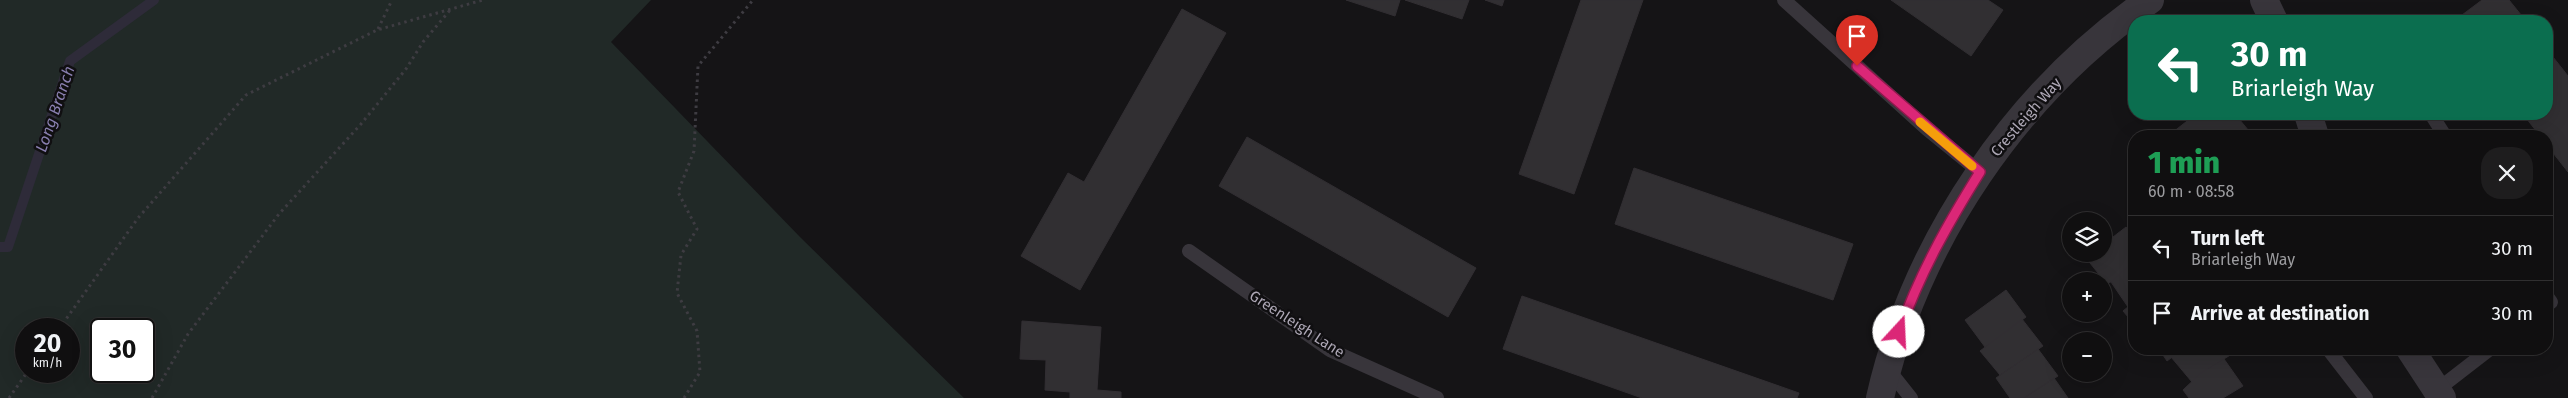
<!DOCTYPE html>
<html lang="en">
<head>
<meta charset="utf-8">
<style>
  :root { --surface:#100f10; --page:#1e1d1e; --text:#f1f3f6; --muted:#9c9c9f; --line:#302f30 }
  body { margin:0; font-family:"Fira Sans",sans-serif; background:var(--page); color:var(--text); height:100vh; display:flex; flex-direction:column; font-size:19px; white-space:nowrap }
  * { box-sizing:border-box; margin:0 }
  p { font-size:16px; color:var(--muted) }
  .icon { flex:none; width:28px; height:28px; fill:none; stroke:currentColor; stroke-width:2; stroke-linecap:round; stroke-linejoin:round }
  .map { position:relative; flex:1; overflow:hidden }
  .side { position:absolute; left:2128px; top:130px; width:425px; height:225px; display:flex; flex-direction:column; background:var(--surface); border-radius:20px; box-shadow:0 5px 20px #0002,0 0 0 1px var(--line) }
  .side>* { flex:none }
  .banner { position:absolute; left:2128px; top:15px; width:425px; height:105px; border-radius:20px; box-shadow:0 5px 20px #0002,0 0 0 1px var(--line); background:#0b6e4f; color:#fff; overflow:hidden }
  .tools { position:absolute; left:2062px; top:212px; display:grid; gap:10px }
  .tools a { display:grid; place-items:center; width:50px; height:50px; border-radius:50%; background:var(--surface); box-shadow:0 5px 20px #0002,0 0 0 1px var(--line); font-size:25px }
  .speed { position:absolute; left:15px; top:318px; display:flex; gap:10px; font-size:25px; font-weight:700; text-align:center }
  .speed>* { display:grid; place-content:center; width:65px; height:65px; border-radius:50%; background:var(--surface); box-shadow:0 5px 20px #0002,0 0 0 1px var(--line); line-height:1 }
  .speed small { font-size:12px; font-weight:400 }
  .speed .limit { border:2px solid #111; border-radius:8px; background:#fff; color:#111 }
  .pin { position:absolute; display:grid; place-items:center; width:42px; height:42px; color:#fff; margin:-51px -21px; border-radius:50% 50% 50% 0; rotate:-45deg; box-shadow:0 0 5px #0007 }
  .pin .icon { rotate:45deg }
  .me { position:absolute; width:55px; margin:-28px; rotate:20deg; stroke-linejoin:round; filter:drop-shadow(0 0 4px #0008) }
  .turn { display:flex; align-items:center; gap:18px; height:105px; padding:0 20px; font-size:22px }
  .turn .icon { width:65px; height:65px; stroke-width:2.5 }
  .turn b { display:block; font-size:35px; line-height:42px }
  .round { display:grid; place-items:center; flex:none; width:52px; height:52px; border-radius:20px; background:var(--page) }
  .summary { display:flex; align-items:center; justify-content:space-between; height:85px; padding:0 20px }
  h1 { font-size:30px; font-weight:800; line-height:38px; color:#1e9e55 }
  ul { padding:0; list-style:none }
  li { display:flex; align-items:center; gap:15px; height:65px; padding:0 20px; border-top:1px solid var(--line) }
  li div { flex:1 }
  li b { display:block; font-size:19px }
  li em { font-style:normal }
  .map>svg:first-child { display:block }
</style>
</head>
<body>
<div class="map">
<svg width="2568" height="398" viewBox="0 0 2568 398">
  <rect width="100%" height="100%" fill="#151416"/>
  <!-- green -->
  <path fill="#212927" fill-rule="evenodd" d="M0,0h651l-40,42 189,195 164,161h-964zM26,329h43v42h-43zM101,329h43v42h-43z"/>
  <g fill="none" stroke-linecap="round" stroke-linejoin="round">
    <!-- stream -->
    <path stroke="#2e2b39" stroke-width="10" d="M0,247h8l62,-186 84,-61"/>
  </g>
  <!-- building -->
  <path fill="#312f32" stroke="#312e32" d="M1346,0h54l-5,16z
    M1405,0h64l-7,19z
    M1485,0h19l-2,6z
    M1581,0h62l-69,194 -55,-20z
    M1891,0h97l15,10 -32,46z
    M2482,0h27l17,21h-72z
    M1182,9l44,24 -146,257 -59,-34 47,-83 16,9z
    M2546,48l22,28v96l-22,-28v-8h-6l-17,-22h23z
    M2196,114h39l18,22h-85z
    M1247,137l229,131 -28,49 -229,-131z
    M1634,168l219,76 -20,56 -218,-76z
    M2126,227l8,10v24l-23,21 -5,1 -20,-25 5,-4h13v-10z
    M2134,261v41l-6,5 -17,-25z
    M2006,290l20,27 -41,30 -20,-27z
    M1522,296l277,97 -2,5h-155l-139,-49z
    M2134,302v22l-11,-13z
    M2022,319l21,27 -43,29 -20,-24z
    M1022,321l79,6 -4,63 24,2v6h-51v-6l-25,-2 1,-30 -26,-1z
    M2038,349l20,27 -34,22h-14l-14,-20z
    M2159,349h24l-16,12z
    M2183,349h45l4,5 -31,19 -9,9 -21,-25z
    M2224,359l19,27 -20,12h-34l-6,-8 18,-17z
    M2054,378l14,20h-44z"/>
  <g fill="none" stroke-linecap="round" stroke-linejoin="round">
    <!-- path -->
    <path stroke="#3e3c42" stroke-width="3" stroke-dasharray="2.5 4" stroke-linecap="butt" d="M378,29l14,-29
      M59,329l79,-111 108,-123 131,-65 106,-30
      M9,398l19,-27
      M152,398l36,-64 91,-120 82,-90 45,-55 17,-27 28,-33
      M684,398l16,-26 -3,-41 -20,-38 4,-38 16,-26 -19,-37 16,-41 4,-85 55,-66"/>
    <!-- lane -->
    <path stroke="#38353b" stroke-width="14" d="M1784,0l143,129 53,43
      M2431,114l14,22
      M1189,251l141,99 107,48
      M2546,295l5,7 -5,4
      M2328,349l38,49
      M1888,369l23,29
      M2437,390l53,-41"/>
    <!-- street -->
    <path stroke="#38353b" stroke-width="28" d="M2264,0l10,21
      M2308,114l7,22
      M2410,349l32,49
      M1880,398c36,-158 137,-306 270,-398"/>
  </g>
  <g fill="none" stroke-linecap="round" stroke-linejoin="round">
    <defs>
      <path id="route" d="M1857,66l123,106c-33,53 -60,101 -81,160"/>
    </defs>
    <!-- route casing -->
    <use href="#route" stroke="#8e194d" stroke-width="12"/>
    <!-- route -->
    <use href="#route" stroke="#db2777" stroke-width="9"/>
    <!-- slow -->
    <path stroke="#f59e0b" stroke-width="9" d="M1920,122l52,44"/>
  </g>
  <g text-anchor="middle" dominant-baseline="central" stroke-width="5" stroke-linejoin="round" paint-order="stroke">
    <!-- street labels -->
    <g font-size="15" fill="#ada7b5" stroke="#100f11">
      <text transform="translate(2026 117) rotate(-49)">Crestleigh Way</text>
      <text transform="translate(1297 324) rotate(33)">Greenleigh Lane</text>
    </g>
    <!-- water labels -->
    <g font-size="16" font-style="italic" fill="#897faf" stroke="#100f11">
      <text transform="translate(55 109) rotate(-71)">Long Branch</text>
    </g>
  </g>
</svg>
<div class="tools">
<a><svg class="icon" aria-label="layers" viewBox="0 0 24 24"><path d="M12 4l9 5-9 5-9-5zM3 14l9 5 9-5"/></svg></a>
<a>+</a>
<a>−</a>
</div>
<div class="speed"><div>20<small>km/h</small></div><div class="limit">30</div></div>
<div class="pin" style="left:1857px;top:66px;background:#d93025"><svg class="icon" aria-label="arrive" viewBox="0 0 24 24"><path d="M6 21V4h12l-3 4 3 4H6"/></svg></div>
<svg class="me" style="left:1899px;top:332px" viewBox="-20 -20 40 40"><circle r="19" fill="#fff"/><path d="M0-13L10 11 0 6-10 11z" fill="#db2777"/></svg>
<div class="banner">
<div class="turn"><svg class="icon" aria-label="left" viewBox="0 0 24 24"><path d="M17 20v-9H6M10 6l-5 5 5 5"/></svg><div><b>30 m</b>Briarleigh Way</div></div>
</div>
<section class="side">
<div class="summary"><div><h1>1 min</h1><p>60 m · 08:58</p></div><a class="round"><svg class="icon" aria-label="close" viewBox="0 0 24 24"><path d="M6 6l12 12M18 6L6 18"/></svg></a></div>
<ul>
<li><svg class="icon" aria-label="left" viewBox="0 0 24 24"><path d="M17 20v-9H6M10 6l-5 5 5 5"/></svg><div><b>Turn left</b><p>Briarleigh Way</p></div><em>30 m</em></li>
<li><svg class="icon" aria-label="arrive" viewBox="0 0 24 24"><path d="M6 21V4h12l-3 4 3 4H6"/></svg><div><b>Arrive at destination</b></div><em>30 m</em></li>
</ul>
</section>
</div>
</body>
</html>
